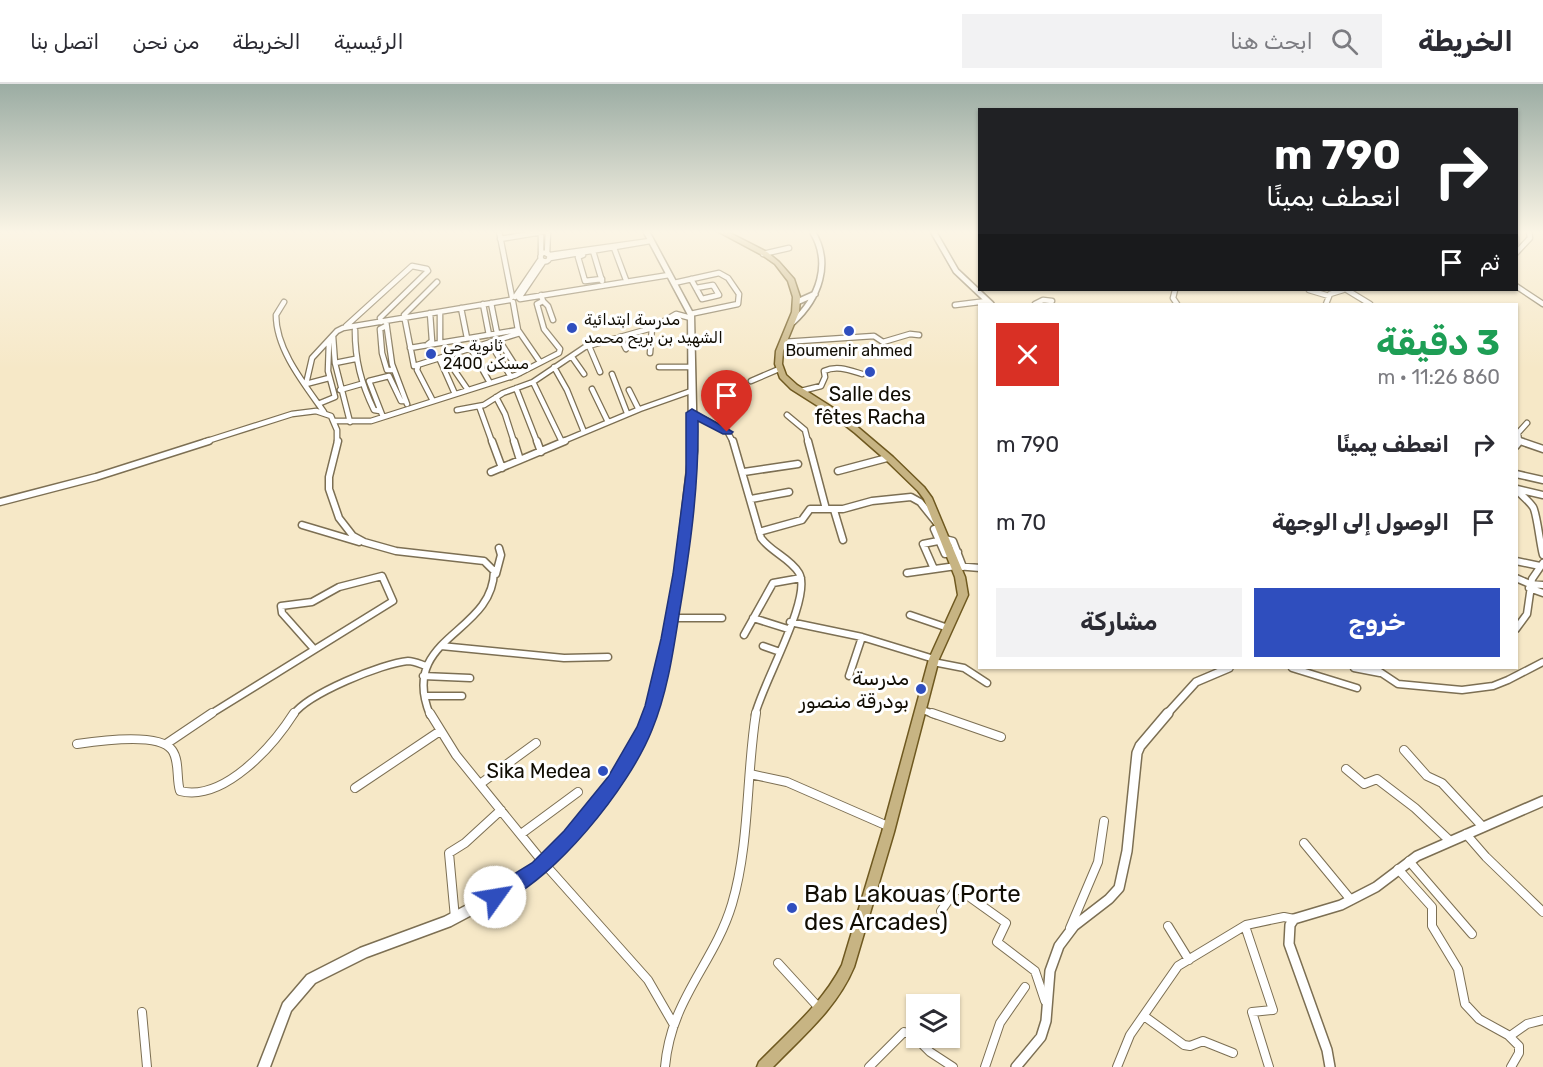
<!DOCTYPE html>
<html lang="ar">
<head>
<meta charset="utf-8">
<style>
  :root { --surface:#fff; --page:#f2f2f3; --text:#2b2b33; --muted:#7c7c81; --line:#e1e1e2; --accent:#2f4ebe }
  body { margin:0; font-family:Rubik,"Noto Naskh Arabic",sans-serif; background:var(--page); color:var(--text); direction:rtl; height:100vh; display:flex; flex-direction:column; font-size:22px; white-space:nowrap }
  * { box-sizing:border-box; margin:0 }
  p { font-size:20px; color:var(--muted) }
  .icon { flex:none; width:33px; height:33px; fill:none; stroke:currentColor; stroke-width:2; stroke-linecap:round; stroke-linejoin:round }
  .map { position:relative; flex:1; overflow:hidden; direction:ltr }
  .details { position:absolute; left:978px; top:219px; width:540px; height:366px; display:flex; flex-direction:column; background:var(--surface); border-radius:0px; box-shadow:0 2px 4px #0004; direction:rtl }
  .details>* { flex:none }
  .guide { position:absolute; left:978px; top:24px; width:540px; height:183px; border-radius:0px; box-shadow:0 2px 4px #0004; direction:rtl; background:#202124; color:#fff; overflow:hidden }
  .controls { position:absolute; left:906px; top:910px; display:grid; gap:12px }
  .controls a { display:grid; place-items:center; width:54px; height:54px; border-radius:0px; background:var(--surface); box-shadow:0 2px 4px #0004; font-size:30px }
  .pin { position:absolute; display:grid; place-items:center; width:51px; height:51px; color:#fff; margin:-62px -26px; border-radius:50% 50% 50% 0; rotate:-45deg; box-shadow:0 0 6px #0007 }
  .pin .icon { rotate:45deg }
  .me { position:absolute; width:66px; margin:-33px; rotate:58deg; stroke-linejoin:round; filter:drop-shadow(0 0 4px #0008) }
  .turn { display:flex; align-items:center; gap:21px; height:126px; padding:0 18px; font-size:27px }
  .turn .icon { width:78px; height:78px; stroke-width:2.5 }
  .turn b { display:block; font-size:42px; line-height:51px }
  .then { display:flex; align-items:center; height:57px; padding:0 18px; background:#0003; gap:12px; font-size:22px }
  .round { display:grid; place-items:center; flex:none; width:63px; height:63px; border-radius:0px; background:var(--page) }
  .headline { display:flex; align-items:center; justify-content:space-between; height:102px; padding:0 18px }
  h1 { font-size:36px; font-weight:700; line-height:45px; color:#1e9e55 }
  .cta { display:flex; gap:12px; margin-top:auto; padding:12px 18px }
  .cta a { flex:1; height:69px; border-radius:0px; background:var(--accent); color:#fff; font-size:24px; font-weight:700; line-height:69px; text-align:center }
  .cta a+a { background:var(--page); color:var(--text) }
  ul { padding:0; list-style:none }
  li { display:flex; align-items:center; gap:18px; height:78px; padding:0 18px }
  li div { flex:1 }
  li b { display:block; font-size:22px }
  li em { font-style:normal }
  header { display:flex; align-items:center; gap:36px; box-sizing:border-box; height:84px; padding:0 30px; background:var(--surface); border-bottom:2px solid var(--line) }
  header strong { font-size:28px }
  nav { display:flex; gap:33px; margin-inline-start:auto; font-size:21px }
  .search { width:420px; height:54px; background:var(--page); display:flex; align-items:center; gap:15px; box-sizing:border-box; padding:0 21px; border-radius:0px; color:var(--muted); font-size:22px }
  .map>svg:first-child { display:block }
</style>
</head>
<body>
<header>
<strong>الخريطة</strong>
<div class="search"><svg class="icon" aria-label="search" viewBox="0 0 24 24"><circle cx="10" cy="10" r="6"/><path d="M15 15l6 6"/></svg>ابحث هنا</div>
<nav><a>الرئيسية</a><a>الخريطة</a><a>من نحن</a><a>اتصل بنا</a></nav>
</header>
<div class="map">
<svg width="1543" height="983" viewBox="0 0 1543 983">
  <rect width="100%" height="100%" fill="#f6e8c7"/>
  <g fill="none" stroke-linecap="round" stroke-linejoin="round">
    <defs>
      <path id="minor-far2" d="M499,147l13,66
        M541,147v24
        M1516,154v4
        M500,155l48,-8
        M614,164l12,32
        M593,167l9,30
        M540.5 173a4.5 4.5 0 1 1 9 0a4.5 4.5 0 1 1-9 0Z
        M1516,169l14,-15 -1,-7
        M547,170l1,-23
        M763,170l26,-6
        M550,171l100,-14 -100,17
        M583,171l-5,2 7,24 17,-2
        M691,195l11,20 17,-4 -6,-10 -17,3
        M437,198l-33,33 10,51 106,-33
        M674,199l45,-10 9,5 11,16 -1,10 -48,10
        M1516,202l27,18
        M1175,206l-2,8 4,6
        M1309,206l20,6
        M1347,206l23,14
        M515,213l25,-37
        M519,214l25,-37
        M520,215l149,-24
        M543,217l5,5 5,14
        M284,218l-8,13c0,35 29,70 48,97
        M513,218l5,28 22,32
        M491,219l6,30
        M483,220l6,31
        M1035,220l8,-4 9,1
        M1326,220l4,-10 13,-4
        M955,221l32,-4
        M461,224l6,30
        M440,228v31
        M386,237l6,43 15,40
        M346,242l66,-60 15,3 1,2 -48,47 1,4
        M386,242l-6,3 2,24 5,17h6
        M355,246c0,30 6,53 19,80l6,1
        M333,252l2,27 20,-4
        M620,253l6,12
        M499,256l21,33
        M783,258l91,-6 9,6 27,-8 9,1
        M490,259l21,34
        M428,260l4,-3 -2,-28
        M589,262l11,26
        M410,264l108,-18
        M471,265l19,34
        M650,269l2,-25
        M572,273l12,17
        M446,274l22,32
        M440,276l15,34
        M335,279l15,59
        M418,282l-1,4 16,31
        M554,283l13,23 17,42
        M659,283h31
        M612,290l15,39
        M329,294l-23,6 6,-26 25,-27 6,-3 167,-28
        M751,297l28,-12
        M533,298l29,60
        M516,304l21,54
        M592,305l16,33
        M340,306l21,-6
        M629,306l9,18
        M801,307l20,-5 4,-9 -1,-6c13,-6 25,-1 38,3
        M496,313l9,17 9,28
        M318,320l17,-7 -7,-26 1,-30
        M479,322l13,36
        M457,326l27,-5 19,-12 30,-11 52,-35 67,-19 24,-14 15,4
        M692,329l35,18 6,11
        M787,331l18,15 3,12
        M383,333l-14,-36 20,-5 12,25h5
        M334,337h37l145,-46 43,-22 1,-4 -16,-20 -7,-25 6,-3 -2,-6
        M1520,357l3,1
        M204,358l88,-28 24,-3 15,5 6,14v12
        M561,358l79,-33 51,-18
        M1519,358l-1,-9 9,-10"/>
      <path id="minor-far1" d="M338,357l-9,36v12l10,29 14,18 11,6 32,9 88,10 10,10c-1,64 -96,65 -64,144
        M492,357l10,27
        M514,357l6,19
        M537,357l4,11
        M733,357l28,97c10,14 29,20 38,35 14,24 -37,111 -44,142
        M808,357l18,68
        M1520,357l23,8
        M1516,362l4,-5
        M838,387l49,-13
        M491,388l74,-31
        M744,388l54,-8
        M1516,390l27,6
        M1516,405c5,6 13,12 17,18 4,6 7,38 10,48
        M1517,405l26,6
        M751,415l38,-7
        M0,418l96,-25 113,-36
        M834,426l9,30
        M302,441l57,17
        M759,448l43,-12 8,-11h33l29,-8 39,-4 9,5 20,25 -6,2 11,25 13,-2
        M945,455l8,2 10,26
        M1516,477l24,5
        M934,485l-11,-25 15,-3
        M907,489l49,-7 24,2
        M496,490l5,-19 -2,-7
        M1516,494l14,6 13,1
        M1529,504l14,5
        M910,531l38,13
        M671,534h51
        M753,534l35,11
        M790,538l72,15 72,22
        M1516,545l11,-15 5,-35 11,-16
        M744,551l29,-52 28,-5
        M441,562l123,12 44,-1
        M763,562l17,6
        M933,578l31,6 23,15
        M1292,584l65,20
        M1354,584l26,5
        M1374,584l24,16 64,6 31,-4 15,-6 35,-18
        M423,592l47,2
        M849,592l13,-39
        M425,612h37
        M920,625l16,6
        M209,631l184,-114 -11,-25 -43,11 -27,15 -31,4 1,7 32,36
        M293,631c14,-21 90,-52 115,-54 6,0 12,3 18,5"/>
      <path id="minor" d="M430,629l26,42 86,106 106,119 26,45
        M932,629l69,24
        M77,660c20,-3 82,-12 95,6 8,11 4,29 8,41 44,11 93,-45 114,-78
        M166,660l46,-31
        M1404,666l23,26 15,7 41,44
        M1346,685l18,15 13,-5 38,29 35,33
        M750,690l37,8 103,45
        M480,700l56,-41
        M355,704l85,-57
        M521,750l57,-42
        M1466,750l20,23 57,55
        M1304,759l47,57
        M1409,777l63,73
        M1398,785l34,38v19l26,43 7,35 14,15 29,16 11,11v7l-8,14
        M941,827l16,-23 49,35 -9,19 38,29 10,30
        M455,834l-6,-65 16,-10 36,-33
        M1168,842l21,34
        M1245,842l28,84 -21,2 17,55
        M1070,844l28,-66 6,-41
        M778,879l42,46
        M142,928l5,55
        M1144,932l40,29 6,1 13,-5 30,12
        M1510,952l17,-12 16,-4
        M665,983c6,-69 49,-103 67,-163 18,-61 14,-129 24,-191
        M869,983l35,-35 9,3 17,17 23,15
        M985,983l15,-44 25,-36
        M1117,983l13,-32 48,-69 68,-41 38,-8 10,2"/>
      <path id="tertiary-far2" d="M933,147l23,40 35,33
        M797,218l18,-8
        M793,238c26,-24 39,-59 19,-91"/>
      <path id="tertiary-far1" d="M1166,631l30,-33 33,-14"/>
      <path id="tertiary" d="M1016,983l25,-30 5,-16 4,-50 9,-25 15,-20 35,-27 10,-11 8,-37 10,-98 3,-7 28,-33
        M1330,983l-3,-17 -38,-106 1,-19 4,-6 47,-14 35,-18 41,-31 126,-55"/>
      <path id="secondary" d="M643,147h6l45,84 3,136 -14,123 -11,65 -14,67 -9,24 -15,30 -33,49 -43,49 -16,15 -27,19 -64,34 -84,31 -52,26 -24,28 -21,56h-12l25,-64 24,-28 53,-27 84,-31 63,-33 27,-19 16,-15 43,-47 35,-49 11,-25 9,-23 16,-67 11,-65 14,-123 -1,-136z"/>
      <path id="primary" d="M717,147h9l41,21 12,10 15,17 6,18 -1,15 -16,39 -1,13 4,11 11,10 41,26 22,18 33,28 31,30 8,11 33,79 3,18 -29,64 -45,173 -40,135c-17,41 -51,69 -81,100h-16l2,-5c30,-31 63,-58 83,-97l40,-133 47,-173 29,-64 -3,-18 -31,-78 -6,-8 -31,-30 -32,-28 -23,-18 -41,-26 -11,-11 -5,-14 1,-13 16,-39 1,-15 -5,-16 -13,-17 -13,-9z"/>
    </defs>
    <!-- minor-far2 casing -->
    <use href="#minor-far2" stroke="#7c6f53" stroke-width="7"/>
    <!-- minor-far1 casing -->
    <use href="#minor-far1" stroke="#7c6f53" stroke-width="9"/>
    <!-- minor casing -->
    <use href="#minor" stroke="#7c6f53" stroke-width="10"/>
    <!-- tertiary-far2 casing -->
    <use href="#tertiary-far2" stroke="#7c6f53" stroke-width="8"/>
    <!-- tertiary-far1 casing -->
    <use href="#tertiary-far1" stroke="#7c6f53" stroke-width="10"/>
    <!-- tertiary casing -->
    <use href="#tertiary" stroke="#7c6f53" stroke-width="12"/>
    <!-- secondary casing -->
    <use href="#secondary" stroke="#7c6f53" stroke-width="3"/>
    <!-- primary casing -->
    <use href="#primary" stroke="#6f5920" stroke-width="3"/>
    <!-- minor-far2 -->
    <use href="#minor-far2" stroke="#fff" stroke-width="4.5"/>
    <!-- minor-far1 -->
    <use href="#minor-far1" stroke="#fff" stroke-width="6"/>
    <!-- minor -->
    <use href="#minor" stroke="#fff" stroke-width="8"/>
    <!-- tertiary-far2 -->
    <use href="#tertiary-far2" stroke="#fff" stroke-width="5"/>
    <!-- tertiary-far1 -->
    <use href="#tertiary-far1" stroke="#fff" stroke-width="7"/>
    <!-- tertiary -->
    <use href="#tertiary" stroke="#fff" stroke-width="9"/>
    <!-- secondary -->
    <use href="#secondary" fill="#fff" fill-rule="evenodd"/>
    <!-- primary -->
    <use href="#primary" fill="#c7b483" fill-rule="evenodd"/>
  </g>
  <!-- sky -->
  <linearGradient id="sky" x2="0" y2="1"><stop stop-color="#9baca3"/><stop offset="0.52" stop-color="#fbf5e6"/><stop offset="1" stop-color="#fbf5e6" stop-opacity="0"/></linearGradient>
  <rect width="1543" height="285" fill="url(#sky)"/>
  <!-- route -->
  <path fill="#2f4ebe" stroke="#1f337c" stroke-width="1.5" d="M692,325l41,23 -2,2h-8l-25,-13c1,66 -8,129 -19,194 -6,38 -12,79 -27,115 -23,58 -98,151 -157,176l-7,-3 -2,-6 2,-7 44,-27 32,-32 44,-54 29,-50 8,-21 16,-67 12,-65 13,-101v-60z"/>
  <!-- markers -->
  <g fill="#2f4ebe" stroke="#fff" stroke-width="2">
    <circle cx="572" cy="244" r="6"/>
    <circle cx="849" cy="247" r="6"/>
    <circle cx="431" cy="270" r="6"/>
    <circle cx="870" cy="288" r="6"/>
    <circle cx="921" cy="605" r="6"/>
    <circle cx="603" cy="687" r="6"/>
    <circle cx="792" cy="824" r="6"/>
  </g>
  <g text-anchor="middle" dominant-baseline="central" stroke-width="6" stroke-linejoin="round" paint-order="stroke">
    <!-- far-poi labels -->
    <g font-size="16" fill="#110d03" stroke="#fff" text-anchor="start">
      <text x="584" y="235">مدرسة ابتدائية<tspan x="584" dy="18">الشهيد بن بريح محمد</tspan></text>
      <text x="443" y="261">ثانوية حي<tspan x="443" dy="18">2400 مسكن</tspan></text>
      <text x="849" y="266" text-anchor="middle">Boumenir ahmed</text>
    </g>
    <!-- poi labels -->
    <g font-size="20" fill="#110d03" stroke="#fff" text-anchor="end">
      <text x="870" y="310" text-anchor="middle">Salle des<tspan x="870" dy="23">fêtes Racha</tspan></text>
      <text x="909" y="594">مدرسة<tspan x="909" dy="23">بودرقة منصور</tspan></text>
      <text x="591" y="687">Sika Medea</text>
    </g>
    <!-- near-poi labels -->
    <g font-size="24" fill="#110d03" stroke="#fff" text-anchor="start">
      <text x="804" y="810">Bab Lakouas (Porte<tspan x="804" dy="28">des Arcades)</tspan></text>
    </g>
  </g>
</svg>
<div class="controls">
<a><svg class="icon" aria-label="layers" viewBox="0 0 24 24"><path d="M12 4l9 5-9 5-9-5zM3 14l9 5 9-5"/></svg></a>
</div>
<div class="pin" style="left:727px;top:348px;background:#d93025"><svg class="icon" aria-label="arrive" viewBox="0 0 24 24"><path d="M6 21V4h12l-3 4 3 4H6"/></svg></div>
<svg class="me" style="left:495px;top:813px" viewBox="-20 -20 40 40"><circle r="19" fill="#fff"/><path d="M0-13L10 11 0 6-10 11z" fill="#2f4ebe"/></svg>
<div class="guide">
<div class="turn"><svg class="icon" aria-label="right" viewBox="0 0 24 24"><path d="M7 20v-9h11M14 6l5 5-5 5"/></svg><div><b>790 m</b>انعطف يمينًا</div></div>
<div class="then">ثم<svg class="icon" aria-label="arrive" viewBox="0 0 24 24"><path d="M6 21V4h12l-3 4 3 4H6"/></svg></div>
</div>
<section class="details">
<div class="headline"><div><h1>3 دقيقة</h1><p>860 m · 11:26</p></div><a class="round" style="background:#d93025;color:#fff"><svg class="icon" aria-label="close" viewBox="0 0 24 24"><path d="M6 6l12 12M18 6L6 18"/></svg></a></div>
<ul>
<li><svg class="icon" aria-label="right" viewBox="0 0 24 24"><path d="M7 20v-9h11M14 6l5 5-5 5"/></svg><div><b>انعطف يمينًا</b></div><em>790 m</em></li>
<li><svg class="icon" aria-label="arrive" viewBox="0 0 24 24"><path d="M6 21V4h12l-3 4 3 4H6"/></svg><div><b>الوصول إلى الوجهة</b></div><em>70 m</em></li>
</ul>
<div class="cta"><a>خروج</a><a>مشاركة</a></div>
</section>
</div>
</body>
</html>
